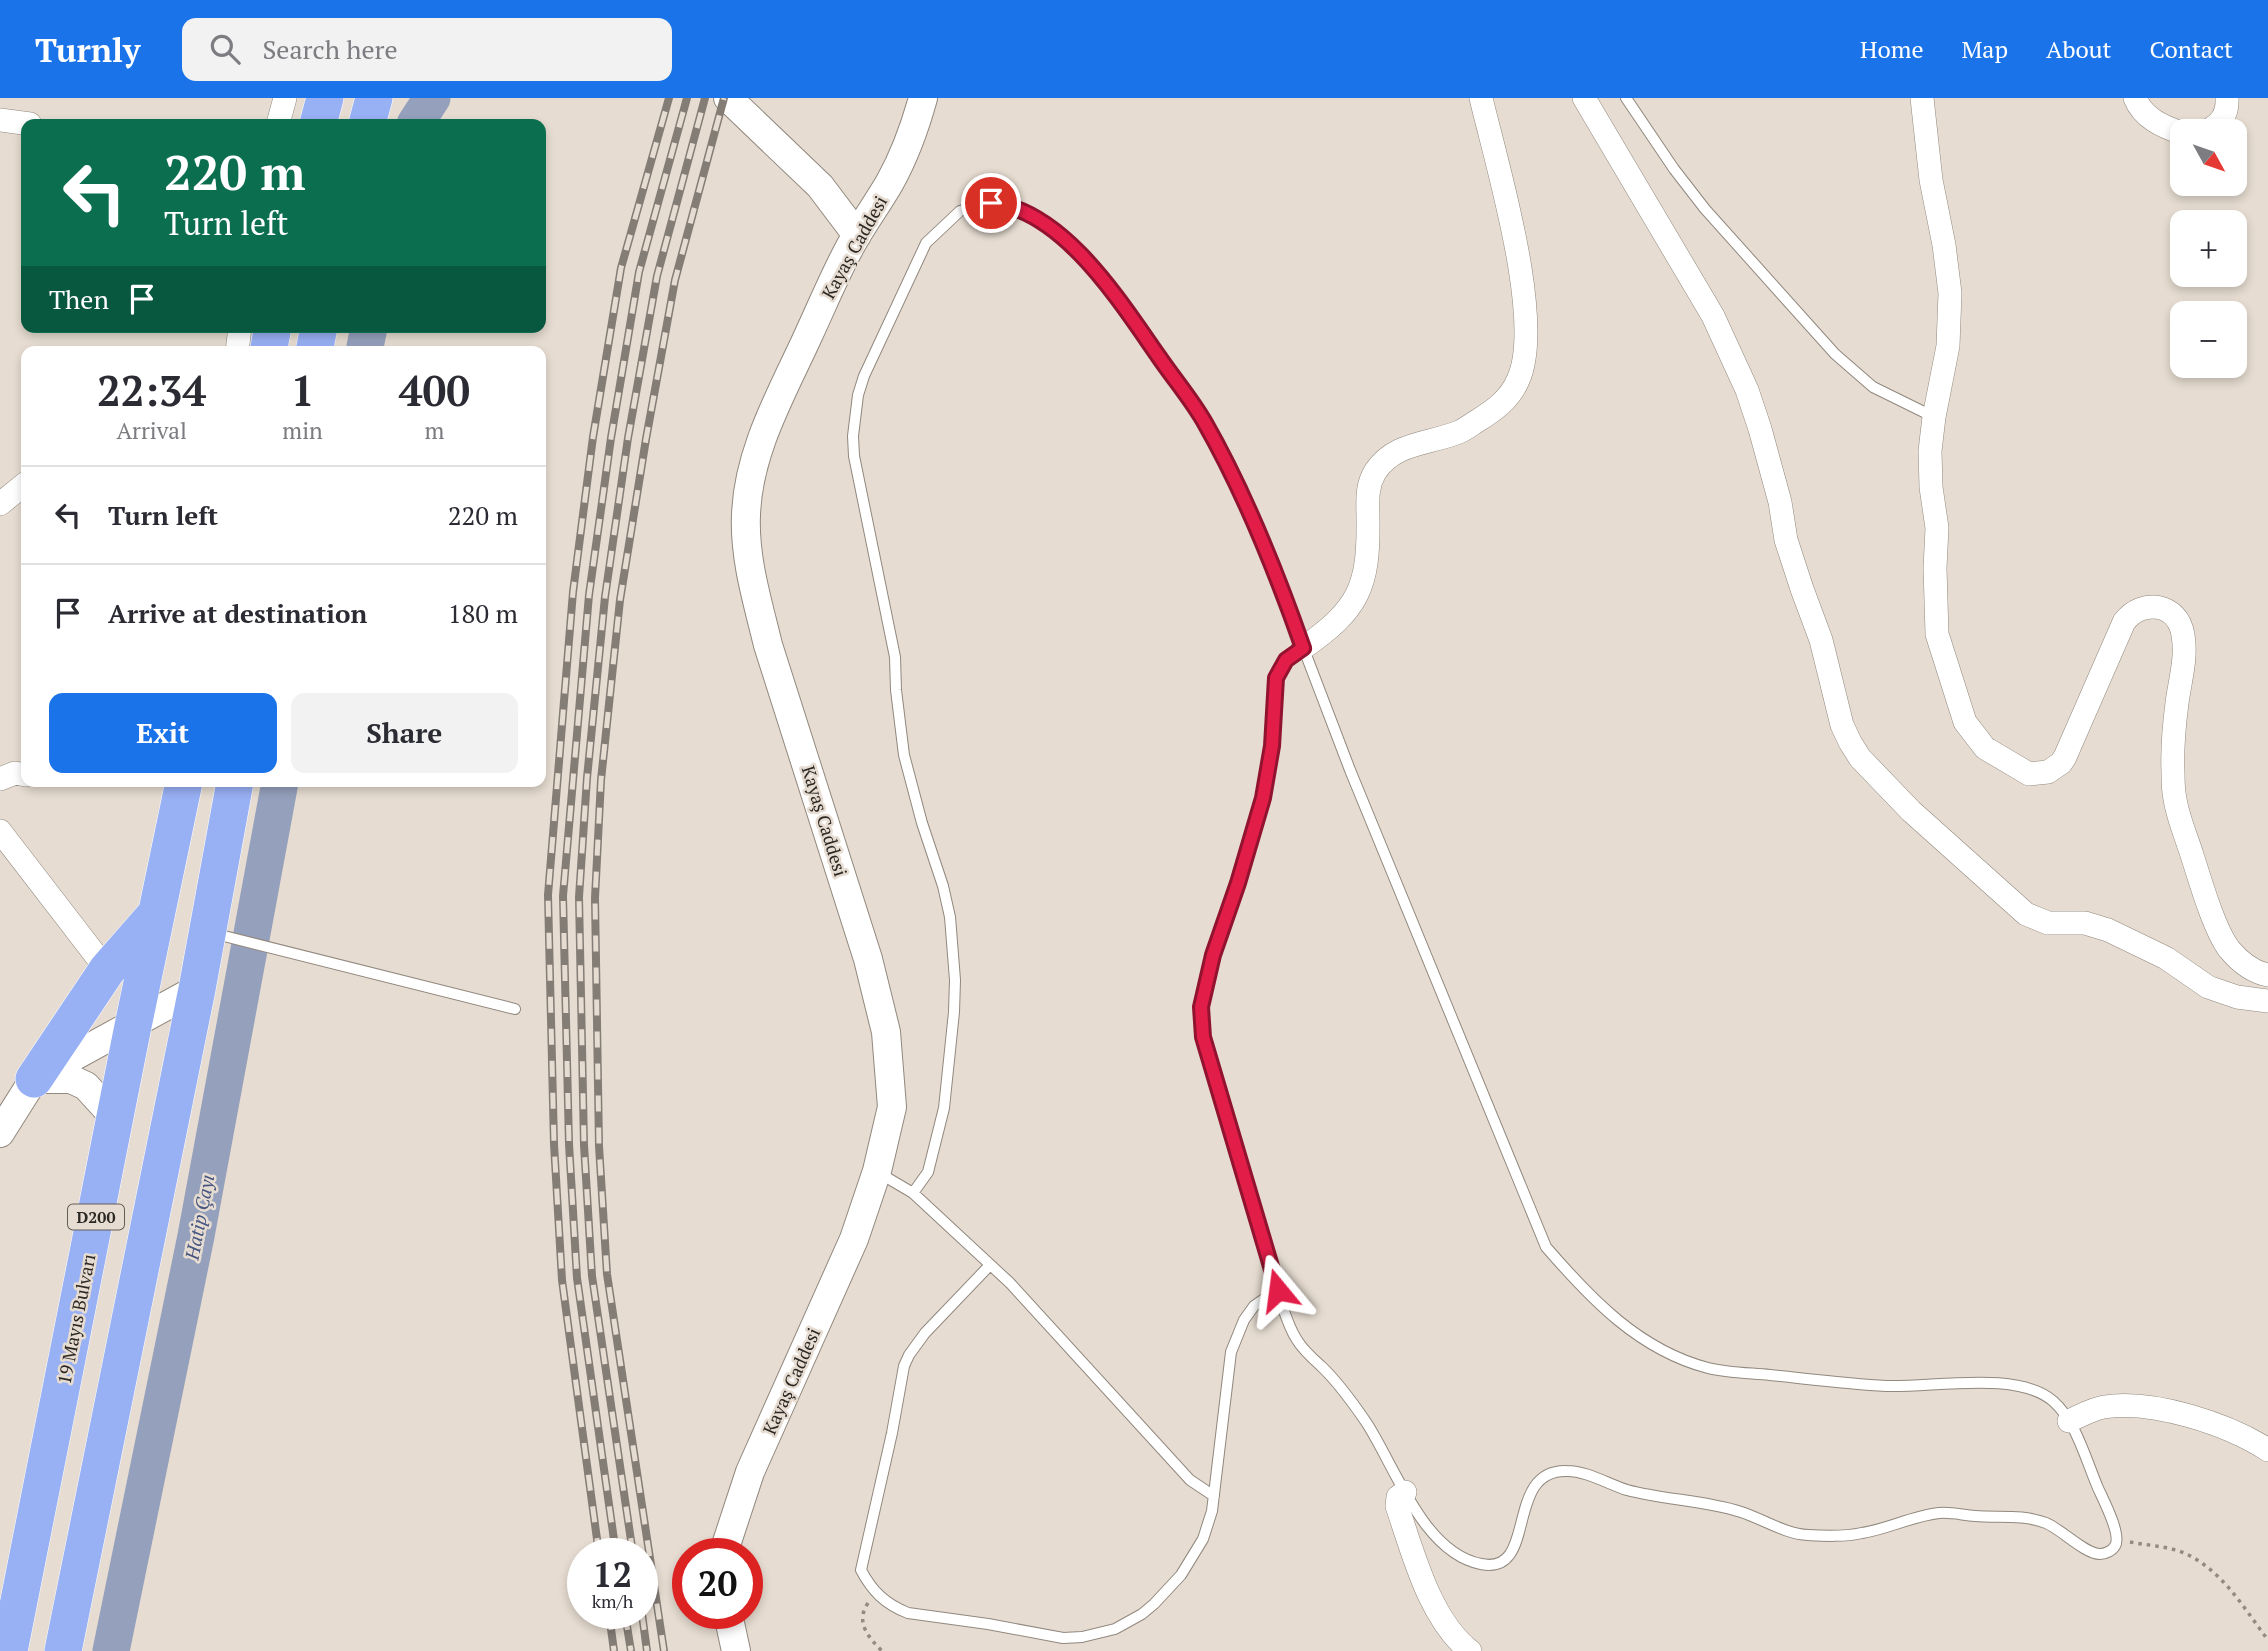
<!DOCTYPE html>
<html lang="en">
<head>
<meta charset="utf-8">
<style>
  :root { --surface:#fff; --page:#f2f2f3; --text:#2b2b33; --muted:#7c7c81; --line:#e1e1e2; --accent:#1a73e8 }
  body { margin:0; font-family:"PT Serif",serif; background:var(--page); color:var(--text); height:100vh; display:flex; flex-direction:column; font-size:26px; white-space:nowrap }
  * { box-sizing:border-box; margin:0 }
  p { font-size:23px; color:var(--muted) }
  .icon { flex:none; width:38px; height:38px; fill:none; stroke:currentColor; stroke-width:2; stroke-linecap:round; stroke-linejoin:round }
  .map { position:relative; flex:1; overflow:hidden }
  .panel { position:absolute; left:21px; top:248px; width:525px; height:441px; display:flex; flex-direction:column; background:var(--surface); border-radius:14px; box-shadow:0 4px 10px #0003 }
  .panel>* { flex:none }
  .banner { position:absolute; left:21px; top:21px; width:525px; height:214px; border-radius:14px; box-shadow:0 4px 10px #0003; background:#0b6e4f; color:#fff; overflow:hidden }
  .needle { width:46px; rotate:130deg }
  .controls { position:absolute; left:2170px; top:21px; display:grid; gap:14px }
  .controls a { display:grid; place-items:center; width:77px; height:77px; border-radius:14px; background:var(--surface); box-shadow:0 4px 10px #0003; font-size:35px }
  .speed { position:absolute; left:567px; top:1440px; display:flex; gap:14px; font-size:35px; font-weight:700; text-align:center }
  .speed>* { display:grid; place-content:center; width:91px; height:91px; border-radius:50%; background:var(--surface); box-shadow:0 4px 10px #0003; line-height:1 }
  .speed small { font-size:18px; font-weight:400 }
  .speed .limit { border:10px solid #d22; background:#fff; color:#111 }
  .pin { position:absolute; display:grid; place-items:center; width:60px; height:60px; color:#fff; margin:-30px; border:4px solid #fff; border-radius:50%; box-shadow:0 2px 7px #0007 }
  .me { position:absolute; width:77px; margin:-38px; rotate:344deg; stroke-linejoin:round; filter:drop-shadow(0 0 5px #0008) }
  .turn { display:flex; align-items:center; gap:24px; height:147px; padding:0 28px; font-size:32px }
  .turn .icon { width:91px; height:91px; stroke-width:2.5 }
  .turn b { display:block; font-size:49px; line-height:60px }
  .then { display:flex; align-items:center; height:66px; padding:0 28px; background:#0003; gap:14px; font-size:26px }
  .eta { display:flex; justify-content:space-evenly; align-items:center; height:119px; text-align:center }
  .eta b { font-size:42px; font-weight:700; line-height:49px }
  .cta { display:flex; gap:14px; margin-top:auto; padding:14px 28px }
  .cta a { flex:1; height:80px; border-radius:14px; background:var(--accent); color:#fff; font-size:28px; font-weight:700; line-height:80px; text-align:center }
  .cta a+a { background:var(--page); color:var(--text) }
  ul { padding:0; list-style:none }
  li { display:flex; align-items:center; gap:21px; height:98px; padding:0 28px; border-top:2px solid var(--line) }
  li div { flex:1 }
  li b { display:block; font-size:26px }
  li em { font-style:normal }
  header { display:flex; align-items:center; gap:42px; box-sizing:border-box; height:98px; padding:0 35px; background:var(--accent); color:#fff }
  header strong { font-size:33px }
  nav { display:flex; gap:38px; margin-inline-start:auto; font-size:24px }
  .search { width:490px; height:63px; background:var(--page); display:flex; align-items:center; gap:18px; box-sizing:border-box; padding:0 24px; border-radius:14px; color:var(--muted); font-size:26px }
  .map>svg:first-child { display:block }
</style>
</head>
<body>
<header>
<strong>Turnly</strong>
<div class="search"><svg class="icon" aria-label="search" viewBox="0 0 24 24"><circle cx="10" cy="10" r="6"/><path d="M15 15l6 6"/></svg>Search here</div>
<nav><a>Home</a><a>Map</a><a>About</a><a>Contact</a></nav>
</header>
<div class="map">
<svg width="2268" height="1553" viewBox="0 0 2268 1553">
  <rect width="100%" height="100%" fill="#e6dcd1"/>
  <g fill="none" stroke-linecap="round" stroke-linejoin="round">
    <!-- river -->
    <path stroke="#95a0bc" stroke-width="37" d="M415,26l17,-26
      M364,254l5,-25
      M111,1553l85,-415 84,-454"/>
    <defs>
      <path id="service" d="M1626,0l48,71 31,40 130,145 38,33 61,30
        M212,835l303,76
        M879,1075l34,20 97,90 180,197 24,16
        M913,1095l15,-21 16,-64 10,-96 1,-32 -5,-63 -7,-31 -21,-63 -18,-68 -8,-65 -1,-33 -41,-201 -1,-20 5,-41 6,-19 62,-133 34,-32 21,-6 24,-1 25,9 11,7 54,48 109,153 29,57 41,93 76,199 196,477c45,52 93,103 162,121 20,5 42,5 62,7 39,4 78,9 116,11 46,2 131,-16 167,15 23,20 33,59 45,87 5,11 24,47 17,58 -3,5 -10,8 -15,8 -15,0 -39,-25 -54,-31 -24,-9 -47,-5 -71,-7 -13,-1 -23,-4 -36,-3 -27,3 -51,16 -77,20 -18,4 -37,3 -54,2 -23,-1 -45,-16 -67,-23 -37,-12 -77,-12 -114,-22 -19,-6 -40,-19 -60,-19 -64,-2 -28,105 -86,93 -58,-11 -86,-98 -115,-142 -13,-19 -28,-40 -45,-56 -9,-8 -18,-16 -24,-26 -10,-15 -14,-34 -20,-50l-77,-268 1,-15 12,-52 25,-72 25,-85 9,-53 4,-67 10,-18 17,-12
        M990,1167l-65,68 -16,22 -5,11 -12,67 -31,137c11,21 24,34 47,43l80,11 75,14 19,-1 33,-8 27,-15 12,-10 27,-29 22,-36 9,-28 19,-159 13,-32 10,-14 23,-16"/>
      <path id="minor" d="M1584,0l129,218 34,74 13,39 20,73 6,38 16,49 19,51 21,85 8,17 10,16 51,53 115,103 22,9h37l23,7 58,28 42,29 29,10 31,4
        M1922,0l9,82 13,65 6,48 -2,53 -14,71 -4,34 1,36 6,41 -2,40 2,66 28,88 20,26 44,26 19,-2 13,-9 4,-6 59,-135c18,-24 54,-19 59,13 4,23 -3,45 -6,68 -3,23 -5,46 -4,69 0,9 0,18 2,27 3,19 11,37 17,56 8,25 22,74 37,94 10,12 23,23 39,26
        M2135,0c8,20 28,29 47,35
        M0,22l30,4
        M278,26l7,-26
        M2207,33c14,-7 21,-17 20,-33
        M237,254l3,-25
        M0,406l26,-21
        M1303,550c56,-39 66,-61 65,-129 0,-17 -2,-32 7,-47 19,-30 55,-28 84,-40 7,-3 13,-8 18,-11 18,-11 33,-22 41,-41 27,-58 -22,-218 -37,-282
        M0,681l15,-6 11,2
        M0,733l107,139
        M2069,1323c11,-5 23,-12 35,-14 48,-8 124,17 164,43
        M1405,1394l-7,5 -1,9c16,47 33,114 73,145"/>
      <path id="tertiary" d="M728,0l92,88 37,49
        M36,979l161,-88
        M37,981h34l15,7 30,33
        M0,1035l34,-54
        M726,1456l1,-12 23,-70 104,-233 23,-68 15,-64 -6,-75 -18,-73 -100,-314c-10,-42 -24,-86 -22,-130 2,-64 36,-122 62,-179 14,-30 27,-62 43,-91 12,-22 27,-42 39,-63 15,-27 25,-55 33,-84
        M728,1516l8,37"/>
      <path id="trunk" d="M318,26l7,-26
        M367,26l7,-26
        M268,254l5,-25
        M314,254l5,-25
        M34,981l73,-109 49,-56
        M9,1553l124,-625 51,-244
        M63,1553l134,-662 38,-207"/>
    </defs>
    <!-- service casing -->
    <use href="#service" stroke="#91887e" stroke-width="12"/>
    <!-- minor casing -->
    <use href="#minor" stroke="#91887e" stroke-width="24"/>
    <!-- tertiary casing -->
    <use href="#tertiary" stroke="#91887e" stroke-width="30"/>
    <!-- trunk casing -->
    <use href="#trunk" stroke="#fff" stroke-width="38"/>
    <!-- path -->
    <path stroke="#928a83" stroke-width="3.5" stroke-dasharray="3.5 5" stroke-linecap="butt" d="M2130,1444c16,3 33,4 49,9 41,15 64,56 89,89
      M868,1505c-13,19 0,34 14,48"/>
    <!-- service -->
    <use href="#service" stroke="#fff" stroke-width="10"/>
    <!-- minor -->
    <use href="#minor" stroke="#fff" stroke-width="23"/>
    <!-- tertiary -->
    <use href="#tertiary" stroke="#fff" stroke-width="28"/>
    <!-- trunk -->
    <use href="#trunk" stroke="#98b0f4" stroke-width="37"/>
    <defs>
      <path id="rail" d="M599,1456l-37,-274 -8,-136 -6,-249 25,-303 20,-155 28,-169 48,-170
        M616,1456l-39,-276 -8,-134 -6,-248 26,-301 22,-157 28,-166 48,-174
        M633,1456l-41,-278 -8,-131 -5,-248 8,-119 18,-181 23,-159 29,-162 48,-178
        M609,1516l5,37
        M625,1516l6,37
        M642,1516l5,37
        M664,1553l-57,-377 -8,-128 -4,-248 6,-118 19,-180 26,-161 29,-159 49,-182"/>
    </defs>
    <!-- rail casing -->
    <use href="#rail" stroke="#847d76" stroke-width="8"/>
    <!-- rail -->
    <use href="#rail" stroke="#e6dcd1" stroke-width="5" stroke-dasharray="16" stroke-linecap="butt"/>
  </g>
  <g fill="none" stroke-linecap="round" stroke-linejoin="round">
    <defs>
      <path id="route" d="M991,105c72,6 130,100 168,154 15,22 33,43 46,66 40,70 71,148 98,225l-17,12 -10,18 -4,68 -9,52 -25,85 -25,72 -12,52 2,30 75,253"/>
    </defs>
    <!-- route casing -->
    <use href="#route" stroke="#92132f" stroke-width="18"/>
    <!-- route -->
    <use href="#route" stroke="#e11d48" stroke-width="12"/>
  </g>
  <g text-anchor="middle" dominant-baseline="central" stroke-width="5" stroke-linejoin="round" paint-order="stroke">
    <!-- shield labels -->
    <rect fill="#e6dcd1" stroke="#635d57" stroke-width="2" x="68" y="1106.5" width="56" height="25" rx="5"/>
    <g font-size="16" font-weight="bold" fill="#2b2723">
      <text x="96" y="1119">D200</text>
    </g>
    <!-- street labels -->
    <g font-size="18" fill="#2b2723" stroke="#e6dcd1">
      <text transform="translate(854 149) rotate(-61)">Kayaş Caddesi</text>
      <text transform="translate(825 723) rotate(73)">Kayaş Caddesi</text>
      <text transform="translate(76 1221) rotate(-79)">19 Mayıs Bulvarı</text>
      <text transform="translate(791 1283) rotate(-66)">Kayaş Caddesi</text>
    </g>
    <!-- water labels -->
    <g font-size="19" font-style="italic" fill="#465681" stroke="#e6dcd1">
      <text transform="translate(199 1119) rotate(-79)">Hatip Çayı</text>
    </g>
  </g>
</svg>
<div class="controls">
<a><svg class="needle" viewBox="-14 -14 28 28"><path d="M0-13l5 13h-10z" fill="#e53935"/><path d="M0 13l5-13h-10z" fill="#7c7c81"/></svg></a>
<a>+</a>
<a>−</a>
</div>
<div class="speed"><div>12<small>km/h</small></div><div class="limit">20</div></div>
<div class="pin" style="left:991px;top:105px;background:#d93025"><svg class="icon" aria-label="arrive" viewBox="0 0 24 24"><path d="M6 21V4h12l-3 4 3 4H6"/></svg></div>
<svg class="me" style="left:1278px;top:1192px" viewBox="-20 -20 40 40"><path d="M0-17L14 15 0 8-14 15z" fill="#e11d48" stroke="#fff" stroke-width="4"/></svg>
<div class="banner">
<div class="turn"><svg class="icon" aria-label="left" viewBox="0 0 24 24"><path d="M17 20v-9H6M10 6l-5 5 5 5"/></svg><div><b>220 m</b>Turn left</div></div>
<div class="then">Then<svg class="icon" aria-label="arrive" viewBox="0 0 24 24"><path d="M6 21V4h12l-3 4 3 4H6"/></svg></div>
</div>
<section class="panel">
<div class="eta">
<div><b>22:34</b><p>Arrival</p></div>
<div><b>1</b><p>min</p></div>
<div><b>400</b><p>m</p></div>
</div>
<ul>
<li><svg class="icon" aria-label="left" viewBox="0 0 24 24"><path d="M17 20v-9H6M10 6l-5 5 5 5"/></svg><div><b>Turn left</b></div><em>220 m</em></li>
<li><svg class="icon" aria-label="arrive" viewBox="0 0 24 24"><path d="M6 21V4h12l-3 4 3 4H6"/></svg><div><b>Arrive at destination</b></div><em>180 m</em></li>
</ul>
<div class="cta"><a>Exit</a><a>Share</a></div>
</section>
</div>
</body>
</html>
